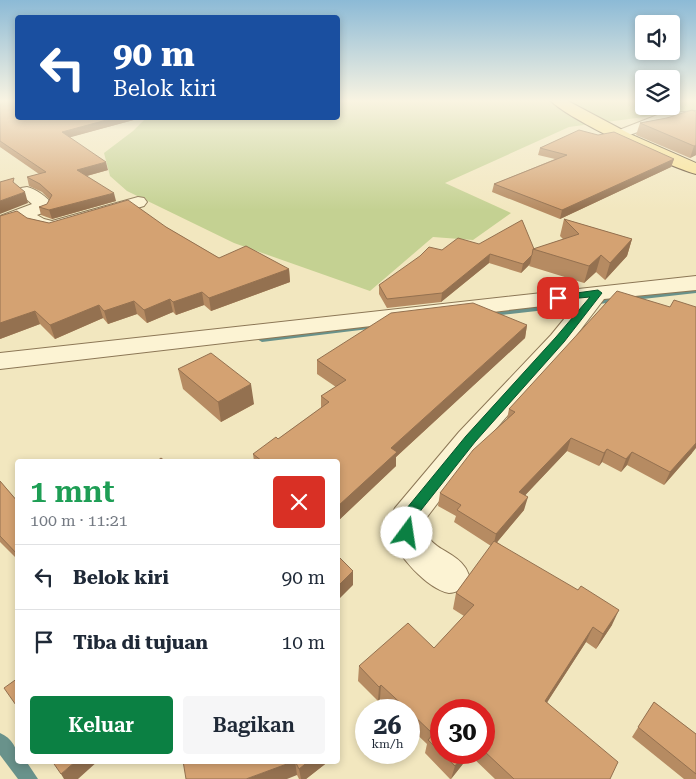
<!DOCTYPE html>
<html lang="id">
<head>
<meta charset="utf-8">
<style>
  :root { --surface:#fff; --page:#f6f6f7; --text:#1f2937; --muted:#747a83; --line:#e0e1e3; --accent:#0b8043 }
  body { margin:0; font-family:"Roboto Serif",serif; background:var(--page); color:var(--text); height:100vh; display:flex; flex-direction:column; font-size:19px; white-space:nowrap }
  * { box-sizing:border-box; margin:0 }
  p { font-size:16px; color:var(--muted) }
  .icon { flex:none; width:28px; height:28px; fill:none; stroke:currentColor; stroke-width:2; stroke-linecap:round; stroke-linejoin:round }
  .map { position:relative; flex:1; overflow:hidden }
  .drawer { position:absolute; left:15px; top:459px; width:325px; height:305px; display:flex; flex-direction:column; background:var(--surface); border-radius:5px; box-shadow:0 2px 8px #0003 }
  .drawer>* { flex:none }
  .hud { position:absolute; left:15px; top:15px; width:325px; height:105px; border-radius:5px; box-shadow:0 2px 8px #0003; background:#1a4fa0; color:#fff; overflow:hidden }
  .tools { position:absolute; left:635px; top:15px; display:grid; gap:10px }
  .tools a { display:grid; place-items:center; width:45px; height:45px; border-radius:5px; background:var(--surface); box-shadow:0 2px 8px #0003; font-size:25px }
  .speed { position:absolute; left:355px; top:699px; display:flex; gap:10px; font-size:25px; font-weight:700; text-align:center }
  .speed>* { display:grid; place-content:center; width:65px; height:65px; border-radius:50%; background:var(--surface); box-shadow:0 2px 8px #0003; line-height:1 }
  .speed small { font-size:12px; font-weight:400 }
  .speed .limit { border:8px solid #d22; background:#fff; color:#111 }
  .pin { position:absolute; display:grid; place-items:center; width:42px; height:42px; color:#fff; margin:-21px; border-radius:10px; box-shadow:0 2px 8px #0006 }
  .me { position:absolute; width:55px; margin:-28px; rotate:14deg; stroke-linejoin:round; filter:drop-shadow(0 0 4px #0008) }
  .turn { display:flex; align-items:center; gap:18px; height:105px; padding:0 15px; font-size:22px }
  .turn .icon { width:65px; height:65px; stroke-width:2.5 }
  .turn b { display:block; font-size:35px; line-height:42px }
  .round { display:grid; place-items:center; flex:none; width:52px; height:52px; border-radius:5px; background:var(--page) }
  .head { display:flex; align-items:center; justify-content:space-between; height:85px; padding:0 15px }
  h1 { font-size:30px; font-weight:600; line-height:38px; color:#1e9e55 }
  .cta { display:flex; gap:10px; margin-top:auto; padding:10px 15px }
  .cta a { flex:1; height:58px; border-radius:5px; background:var(--accent); color:#fff; font-size:20px; font-weight:600; line-height:58px; text-align:center }
  .cta a+a { background:var(--page); color:var(--text) }
  ul { padding:0; list-style:none }
  li { display:flex; align-items:center; gap:15px; height:65px; padding:0 15px; border-top:1px solid var(--line) }
  li div { flex:1 }
  li b { display:block; font-size:19px }
  li em { font-style:normal }
  .map>svg:first-child { display:block }
</style>
</head>
<body>
<div class="map">
<svg width="696" height="779" viewBox="0 0 696 779">
  <rect width="100%" height="100%" fill="#f2e7bf"/>
  <!-- green -->
  <path fill="#c4d192" d="M338,100h306v6h27v-6h25v10l-127,17 -124,56 66,30 -38,27 -40,-3 -63,54 -136,-48 -107,-52 -17,-15 -6,-23 29,-22 13,-13h192z"/>
  <g fill="none" stroke-linecap="round" stroke-linejoin="round">
    <!-- stream -->
    <path fill="#69928b" fill-rule="evenodd" d="M696,289v4l-213,24 -4,-3 4,-3z
      M382,322l3,1 1,2 -1,2 -123,15 -5,-3 5,-3z
      M0,733c12,5 18,16 18,28h8l12,18h-20l-18,-24z"/>
    <defs>
      <path id="minor" d="M696,111v8l-29,2 -48,18 -5,-1 -2,-3 2,-3 46,-18z
        M27,187c9,2 20,10 26,18l-5,6 -11,4 7,4 8,2 86,-24 6,1 3,4 -3,4 -91,27 -22,-5 -10,-7 -21,7v-12l32,-12 -14,-12 3,-4z
        M696,276v14l-92,9 -35,46 -88,101 -57,75c1,29 27,27 40,45 3,3 4,8 6,11l-6,11c-4,2 -10,5 -15,5 -22,-4 -52,-38 -59,-59 -3,-9 1,-18 5,-26l64,-76 92,-97 27,-33 -578,67v-16z"/>
      <path id="major" d="M550,100h16l64,34 66,29v11c-26,-7 -129,-55 -146,-74z"/>
    </defs>
    <!-- minor casing -->
    <use href="#minor" stroke="#8c7756" stroke-width="2"/>
    <!-- major casing -->
    <use href="#major" stroke="#5a442b" stroke-width="2"/>
    <!-- minor -->
    <use href="#minor" fill="#fcf3d3" fill-rule="evenodd"/>
    <!-- major -->
    <use href="#major" fill="#f9e193" fill-rule="evenodd"/>
  </g>
  <!-- wall -->
  <path fill="#b68b62" fill-rule="evenodd" d="M0,100l18,18h123l-71,19 38,33 -21,6 29,25 -64,18 -11,-4 -2,-8 8,-3 2,-5 -7,-7 -13,-6 -2,-9 12,-3 -39,-27z
    M696,112v43l-6,3 -54,-23 4,-12z
    M540,148l134,11 -3,8 -111,52 -68,-27 2,-8 61,-25 -17,-4z
    M0,216l27,2 22,5 117,4 53,31 70,11 1,13 -79,29 -7,-6 -28,10 -3,-3 -26,11 -10,-9 -29,10 -5,-6 -48,21 -15,-15 -40,15z
    M564,219l68,20 -5,17 -22,24 -9,-8 -12,11 -55,-17 1,-2 -9,9 -32,-10 -48,39 -54,6 -8,-14v-9l63,-35 92,-1 29,-10 -3,-3z
    M527,325l-2,13 -129,119v9l-58,55v-60h-84l-1,-7 25,-15 43,-31v-12l15,-9 -19,-13v-14z
    M178,369l76,35 -33,18 -38,-33z
    M509,409l183,44 -28,32 -37,-20 -6,7 -19,-10 -3,4 -32,-15 -42,44 -1,15 -27,32 115,83 -16,24 -10,-7 -39,60 63,77h-115l-25,-24 -19,24h-1l-25,-26 2,-9 -18,-17v-17h-18l-11,-11 -2,2 -20,-20 1,-15 75,-18 30,-32 -11,-7 3,-16 35,-47 -37,-24 2,-6 -18,-10 2,-13 67,-74zM484,710v42h-43z
    M0,481l18,21v58l-18,-18z
    M654,702l42,32v45h-12l-52,-42z
    M183,761h146l-23,18h-7l-2,-4z"/>
  <!-- shaded-wall -->
  <path fill="#947150" d="M114,118h27l-77,21 -2,-7z
    M696,145v10l-6,3 4,-12z
    M674,159l-3,8 -111,52 2,-9z
    M106,162l2,8 -29,8 -2,-8z
    M25,192l3,11 -28,11v-13z
    M114,193l2,8 -64,18 -3,-9z
    M632,239l-5,17 -22,24 5,-17z
    M490,254l-1,9 -48,39 1,-9z
    M532,255l-2,9 -9,9 2,-9z
    M601,255l-5,17 -12,11 5,-17z
    M289,269l1,13 -79,29 -2,-13z
    M202,292l2,13 -28,10 -3,-13z
    M170,299l3,13 -26,11 -3,-13z
    M134,301l3,13 -29,10 -4,-13z
    M99,305l4,13 -48,21 -5,-14z
    M35,311l5,13 -40,15v-16z
    M527,325l-2,13 -129,119v9l-58,55v-15l53,-58z
    M251,384l3,20 -33,18 -3,-20z
    M571,438l-4,13 -51,54 3,-13z
    M696,443v5l-4,5 -28,32 6,-13z
    M607,449l-5,13 -3,4 5,-13z
    M632,452l-5,13 -6,7 5,-13z
    M528,497l-4,13 -31,37 3,-13z
    M353,571v14l-15,15v-14z
    M619,610l-7,15 -16,24 7,-15z
    M593,627l-7,15 -47,73 6,-14z
    M381,685l-1,14 -2,2 1,-14z
    M466,752h5l-1,3 -19,24 4,-13z
    M76,761h22l-20,18h-14l-3,-5z
    M295,761l2,14 -10,4h-41z
    M309,761h20l-23,18h-5l-2,-10z"/>
  <!-- building -->
  <path fill="#d4a272" stroke="#947150" d="M0,100h18v18h96l-52,14 44,30 -29,8 37,23 -65,17 -10,-3 8,-3 5,-9 -12,-11 -13,-7 19,-5 -46,-31z
    M692,110l4,2v33l-2,1 -54,-23 27,-5z
    M579,130l19,5 16,-3 60,27 -112,51 -68,-26 73,-29 -27,-7z
    M14,178l-1,4 12,10 -25,9v-19z
    M128,200l38,27 53,31 27,-12 43,23 -80,29 -7,-6 -29,10 -3,-3 -26,11 -10,-9 -30,10 -5,-6 -49,20 -15,-14 -35,12v-107l17,-5 10,7 22,5z
    M564,219l68,20 -22,24 -9,-8 -12,11 -56,-17 46,-15z
    M522,220l12,29h-1l-1,6 -9,9 -33,-10 -48,39 -55,6 -8,-14 41,-29 9,-9 13,3 16,-12 21,6z
    M617,291l53,16 4,-7 22,7v136l-26,29 -38,-20 -6,7 -19,-10 -3,4 -33,-15 -52,54 9,5 -32,37 -39,-24 4,-5 -21,-12 33,-43 42,-38 -6,-3z
    M473,303l54,22 -136,123 6,4 -59,54v-45h-76l-9,-7 23,-17 2,2 51,-37 -8,-6 25,-16 -29,-20 74,-47z
    M211,353l40,31 -33,18 -40,-33z
    M161,458l4,3h-8z
    M0,481l18,21v53l-18,-19z
    M494,541l84,49 3,-4 38,24 -16,24 -10,-7 -48,74 73,61 -8,17h-96l-30,-28v-41h-43v42h25l-11,14 -27,-26 5,-6 -24,-23v-1h-1l-27,-25 -2,2 -20,-21 49,-43 26,25 40,-43 -18,-12z
    M338,556l15,15 -15,15z
    M18,678v30l-14,-20z
    M654,702l42,32v40l-58,-47z
    M52,761h24l-15,13z
    M183,761h112l-49,18h-60z
    M295,761h14l-10,8z"/>
  <!-- sky -->
  <linearGradient id="sky" x2="0" y2="1"><stop stop-color="#8cbad6"/><stop offset="0.48" stop-color="#f9f4e2"/><stop offset="1" stop-color="#f9f4e2" stop-opacity="0"/></linearGradient>
  <rect width="696" height="210" fill="url(#sky)"/>
  <!-- route -->
  <path fill="#0b8043" stroke="#07532c" d="M598,290l4,3 -38,49 -89,100 -61,77 1,14 -3,4 -5,2 -5,-2c-3,-6 -3,-17 0,-23l64,-78 90,-99 34,-40 -32,3h-3v-4z"/>
</svg>
<div class="tools">
<a><svg class="icon" aria-label="sound" viewBox="0 0 24 24"><path d="M4 9h4l5-4v14l-5-4H4zM17 9q2 3 0 6"/></svg></a>
<a><svg class="icon" aria-label="layers" viewBox="0 0 24 24"><path d="M12 4l9 5-9 5-9-5zM3 14l9 5 9-5"/></svg></a>
</div>
<div class="speed"><div>26<small>km/h</small></div><div class="limit">30</div></div>
<div class="pin" style="left:558px;top:298px;background:#d93025"><svg class="icon" aria-label="arrive" viewBox="0 0 24 24"><path d="M6 21V4h12l-3 4 3 4H6"/></svg></div>
<svg class="me" style="left:407px;top:533px" viewBox="-20 -20 40 40"><circle r="19" fill="#fff"/><path d="M0-13L10 11 0 6-10 11z" fill="#0b8043"/></svg>
<div class="hud">
<div class="turn"><svg class="icon" aria-label="left" viewBox="0 0 24 24"><path d="M17 20v-9H6M10 6l-5 5 5 5"/></svg><div><b>90 m</b>Belok kiri</div></div>
</div>
<section class="drawer">
<div class="head"><div><h1>1 mnt</h1><p>100 m · 11:21</p></div><a class="round" style="background:#d93025;color:#fff"><svg class="icon" aria-label="close" viewBox="0 0 24 24"><path d="M6 6l12 12M18 6L6 18"/></svg></a></div>
<ul>
<li><svg class="icon" aria-label="left" viewBox="0 0 24 24"><path d="M17 20v-9H6M10 6l-5 5 5 5"/></svg><div><b>Belok kiri</b></div><em>90 m</em></li>
<li><svg class="icon" aria-label="arrive" viewBox="0 0 24 24"><path d="M6 21V4h12l-3 4 3 4H6"/></svg><div><b>Tiba di tujuan</b></div><em>10 m</em></li>
</ul>
<div class="cta"><a>Keluar</a><a>Bagikan</a></div>
</section>
</div>
</body>
</html>
